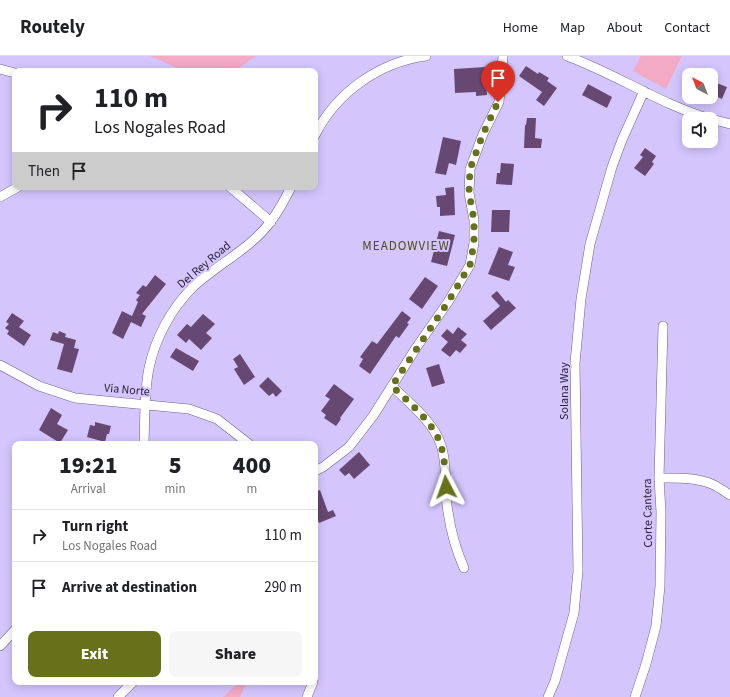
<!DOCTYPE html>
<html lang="en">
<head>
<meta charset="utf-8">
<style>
  :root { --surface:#fff; --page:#f6f6f6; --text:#202124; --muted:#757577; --line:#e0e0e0; --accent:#66711a }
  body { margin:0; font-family:"Source Sans 3",sans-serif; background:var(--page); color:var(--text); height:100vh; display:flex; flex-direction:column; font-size:15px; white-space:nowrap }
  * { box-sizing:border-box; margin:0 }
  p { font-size:13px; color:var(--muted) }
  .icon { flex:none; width:22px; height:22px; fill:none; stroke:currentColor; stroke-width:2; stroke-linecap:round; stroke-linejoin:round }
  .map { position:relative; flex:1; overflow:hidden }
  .side { position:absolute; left:12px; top:385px; width:306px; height:244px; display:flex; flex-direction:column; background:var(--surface); border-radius:8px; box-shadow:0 2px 10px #0003 }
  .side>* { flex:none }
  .banner { position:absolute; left:12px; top:12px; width:306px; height:122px; border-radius:8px; box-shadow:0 2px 10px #0003; background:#fff; color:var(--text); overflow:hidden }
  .needle { width:26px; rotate:318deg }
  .fabs { position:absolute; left:682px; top:12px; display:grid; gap:8px }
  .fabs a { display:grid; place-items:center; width:36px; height:36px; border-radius:8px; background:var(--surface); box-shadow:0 2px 10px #0003; font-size:20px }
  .pin { position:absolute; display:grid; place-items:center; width:34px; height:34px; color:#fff; margin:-41px -17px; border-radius:50% 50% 50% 0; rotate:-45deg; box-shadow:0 0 4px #0007 }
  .pin .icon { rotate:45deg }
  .me { position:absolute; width:44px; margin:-22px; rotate:356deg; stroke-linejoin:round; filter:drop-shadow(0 0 3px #0008) }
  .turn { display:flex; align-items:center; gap:14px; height:84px; padding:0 16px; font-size:18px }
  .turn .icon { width:52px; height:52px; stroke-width:2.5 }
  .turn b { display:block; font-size:28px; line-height:34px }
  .then { display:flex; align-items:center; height:38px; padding:0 16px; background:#0003; gap:8px; font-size:15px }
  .eta { display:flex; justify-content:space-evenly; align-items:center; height:68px; text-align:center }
  .eta b { font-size:24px; font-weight:800; line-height:28px }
  .primary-button { display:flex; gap:8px; margin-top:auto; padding:8px 16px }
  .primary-button a { flex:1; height:46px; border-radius:8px; background:var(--accent); color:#fff; font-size:16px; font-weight:800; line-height:46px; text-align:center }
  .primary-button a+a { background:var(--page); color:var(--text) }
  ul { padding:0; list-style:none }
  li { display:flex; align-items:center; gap:12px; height:52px; padding:0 16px; border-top:1px solid var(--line) }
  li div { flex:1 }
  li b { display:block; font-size:15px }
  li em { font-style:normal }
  header { display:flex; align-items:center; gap:24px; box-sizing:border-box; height:56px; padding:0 20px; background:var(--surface); border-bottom:1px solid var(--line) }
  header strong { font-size:19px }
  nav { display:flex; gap:22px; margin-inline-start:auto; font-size:14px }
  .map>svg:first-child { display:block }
</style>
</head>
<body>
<header>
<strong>Routely</strong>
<nav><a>Home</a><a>Map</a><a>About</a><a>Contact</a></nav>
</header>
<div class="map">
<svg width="730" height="641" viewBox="0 0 730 641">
  <rect width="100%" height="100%" fill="#d4c6fd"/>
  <!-- green -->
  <path fill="#f3aac4" d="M150,0h106l-22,15h-50z
    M641,0h41l-16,33 -33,-18z
    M240,626h7l-7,15h-17z"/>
  <!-- building -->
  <path fill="#674872" d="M526,10l12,8 1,-2 10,6 -2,3 10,7 -13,18 -8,-6 6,-8 -23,-16z
    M485,11l2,28 -11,1v-4l-21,1 -1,-24z
    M711,25l16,6 -5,12 -11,-5z
    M588,28l24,13 -5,11 -25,-13z
    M527,62h9l-1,20 7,1 -1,9h-17l1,-23h1z
    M443,81l18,4 -5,24 -7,-2 -3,12 -11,-2z
    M645,92l11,8 -4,6 2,2 -9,12 -11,-8 9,-11 -3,-2z
    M501,107l13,1 -2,21 -16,-1 1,-11h3z
    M454,131l1,28 -15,1v-9h-3l-1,-11 10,-1 -1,-7z
    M492,154h18l-1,22h-18z
    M439,175l16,4 -8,31 -16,-4z
    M499,191l14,5 -5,13 7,2 -6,14 -21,-7z
    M155,219l11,9 -24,30 4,2 -5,11 -10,-5 -8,17 -11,-6 10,-22 10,5 6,-14 -2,-2 4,-5 -4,-2 7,-8 3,2z
    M425,221l13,9 -16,23 -13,-10z
    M497,235l9,11 2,-2 8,8 -25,22 -8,-9 17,-15 -9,-10z
    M402,255l9,7 -4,5 2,1 -10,14 -3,-2 -26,38 -11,-8 4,-7 -3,-2 12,-16 5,3z
    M12,257l12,8 -5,6 12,8 -7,11 -17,-12 2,-3 -4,-3 4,-4 -3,-2z
    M203,258l12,10 -9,9 6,5 -11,12 -12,-11 -3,4 -9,-8 10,-11 4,3z
    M458,271l9,7 -6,6 6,5 -7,8 -4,-3 -6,7 -9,-7 7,-8 -7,-6 6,-7 6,5z
    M59,275l7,3 -1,3 11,3 -2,8 5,1 -7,24 -15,-4 7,-25 -14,-4 3,-8 5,2z
    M176,292l23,13 -6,10 -23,-14z
    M240,298l15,23 -11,8 -10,-16 4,-2 -5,-8z
    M439,308l6,19 -13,4 -6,-19z
    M268,321l14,14 -6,6 -3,-4 -4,3 -10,-10z
    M334,328l20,15 -14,19 1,1 -5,7 -12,-8 2,-3 -5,-4 9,-12 -5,-3z
    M51,352l11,7 -5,9 11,6 -8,13 -21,-13z
    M95,366l16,4 -2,8h-2l-2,8 -18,-5 3,-12 5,1z
    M359,396l11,13 -16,14 -5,-6 -4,3 -6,-6z
    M320,434l8,22 5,-2 3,6 -17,7 -4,-10v-21z"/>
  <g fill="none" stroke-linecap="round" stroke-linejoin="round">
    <defs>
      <path id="minor" d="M567,0c49,18 93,48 143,63
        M0,13l15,4
        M711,63l19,5
        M315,79c21,-42 64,-73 111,-79
        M230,131l41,35
        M0,141l18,-10
        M0,309l39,21 36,12 114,11 28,10 32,25
        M392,330c17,17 41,35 49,59 7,21 3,46 7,67 3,20 8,38 16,56
        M144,388c1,-25 0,-52 5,-76 6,-29 22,-59 43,-80 24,-23 60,-40 79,-67 8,-10 14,-22 20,-34
        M315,415l8,-4 26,-20 24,-31 43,-68 32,-46 22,-37 4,-22v-23l-5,-27 1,-24 13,-35 16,-32 4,-46
        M659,422c18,0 38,-1 55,7 6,3 11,7 16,10
        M0,590l15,-16
        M118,641l15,-15
        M307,641l6,-15
        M548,641l7,-16 19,-68 4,-42 -3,-208 6,-64 9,-55 22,-77 10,-27 22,-49
        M635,641l11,-33 10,-38 4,-40 1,-74 -2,-34 4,-152"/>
    </defs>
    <!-- minor casing -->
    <use href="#minor" stroke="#6d5f90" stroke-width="10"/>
    <!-- minor -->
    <use href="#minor" stroke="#fff" stroke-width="9"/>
  </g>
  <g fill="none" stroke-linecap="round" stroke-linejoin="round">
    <!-- route -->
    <path stroke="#66711a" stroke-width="7" stroke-dasharray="0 12.6" d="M446,431c-1,-14 -1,-28 -5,-41 -7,-24 -32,-43 -49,-60l56,-84 22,-37 4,-22v-23l-5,-28 1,-23 13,-35 15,-32"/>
  </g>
  <g text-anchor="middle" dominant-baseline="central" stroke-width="4" stroke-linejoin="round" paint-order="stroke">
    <!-- street labels -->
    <g font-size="12" fill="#282337" stroke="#d4c6fd">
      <text transform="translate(204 209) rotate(-40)">Del Rey Road</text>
      <text transform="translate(127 334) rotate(5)">Via Norte</text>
      <text transform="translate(564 335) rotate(-90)">Solana Way</text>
      <text transform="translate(648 457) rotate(-91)">Corte Cantera</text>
    </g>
    <!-- neighbourhood labels -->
    <g font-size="13" letter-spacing="1" fill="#4a5218" stroke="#d4c6fd">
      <text x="406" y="190">MEADOWVIEW</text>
    </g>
  </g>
</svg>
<div class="fabs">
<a><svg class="needle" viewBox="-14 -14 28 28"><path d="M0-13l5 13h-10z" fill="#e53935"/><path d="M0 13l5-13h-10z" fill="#757577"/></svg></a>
<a><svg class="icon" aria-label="sound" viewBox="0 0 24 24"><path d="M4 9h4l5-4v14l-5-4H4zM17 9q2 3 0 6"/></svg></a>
</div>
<div class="pin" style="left:498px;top:46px;background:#d93025"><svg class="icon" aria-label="arrive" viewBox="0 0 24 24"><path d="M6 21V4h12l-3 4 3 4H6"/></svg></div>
<svg class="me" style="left:446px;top:431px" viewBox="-20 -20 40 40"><path d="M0-17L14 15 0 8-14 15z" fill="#66711a" stroke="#fff" stroke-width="4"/></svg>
<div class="banner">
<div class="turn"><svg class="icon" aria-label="right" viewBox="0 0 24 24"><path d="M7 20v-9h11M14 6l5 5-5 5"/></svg><div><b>110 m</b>Los Nogales Road</div></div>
<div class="then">Then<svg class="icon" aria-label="arrive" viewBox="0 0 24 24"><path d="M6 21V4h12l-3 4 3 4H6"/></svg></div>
</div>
<section class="side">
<div class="eta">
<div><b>19:21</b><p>Arrival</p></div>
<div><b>5</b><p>min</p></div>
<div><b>400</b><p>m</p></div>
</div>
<ul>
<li><svg class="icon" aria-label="right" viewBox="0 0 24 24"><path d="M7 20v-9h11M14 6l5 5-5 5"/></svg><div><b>Turn right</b><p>Los Nogales Road</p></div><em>110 m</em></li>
<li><svg class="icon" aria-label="arrive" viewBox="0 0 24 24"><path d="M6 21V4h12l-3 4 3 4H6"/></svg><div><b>Arrive at destination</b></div><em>290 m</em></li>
</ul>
<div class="primary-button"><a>Exit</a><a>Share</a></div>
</section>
</div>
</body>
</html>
